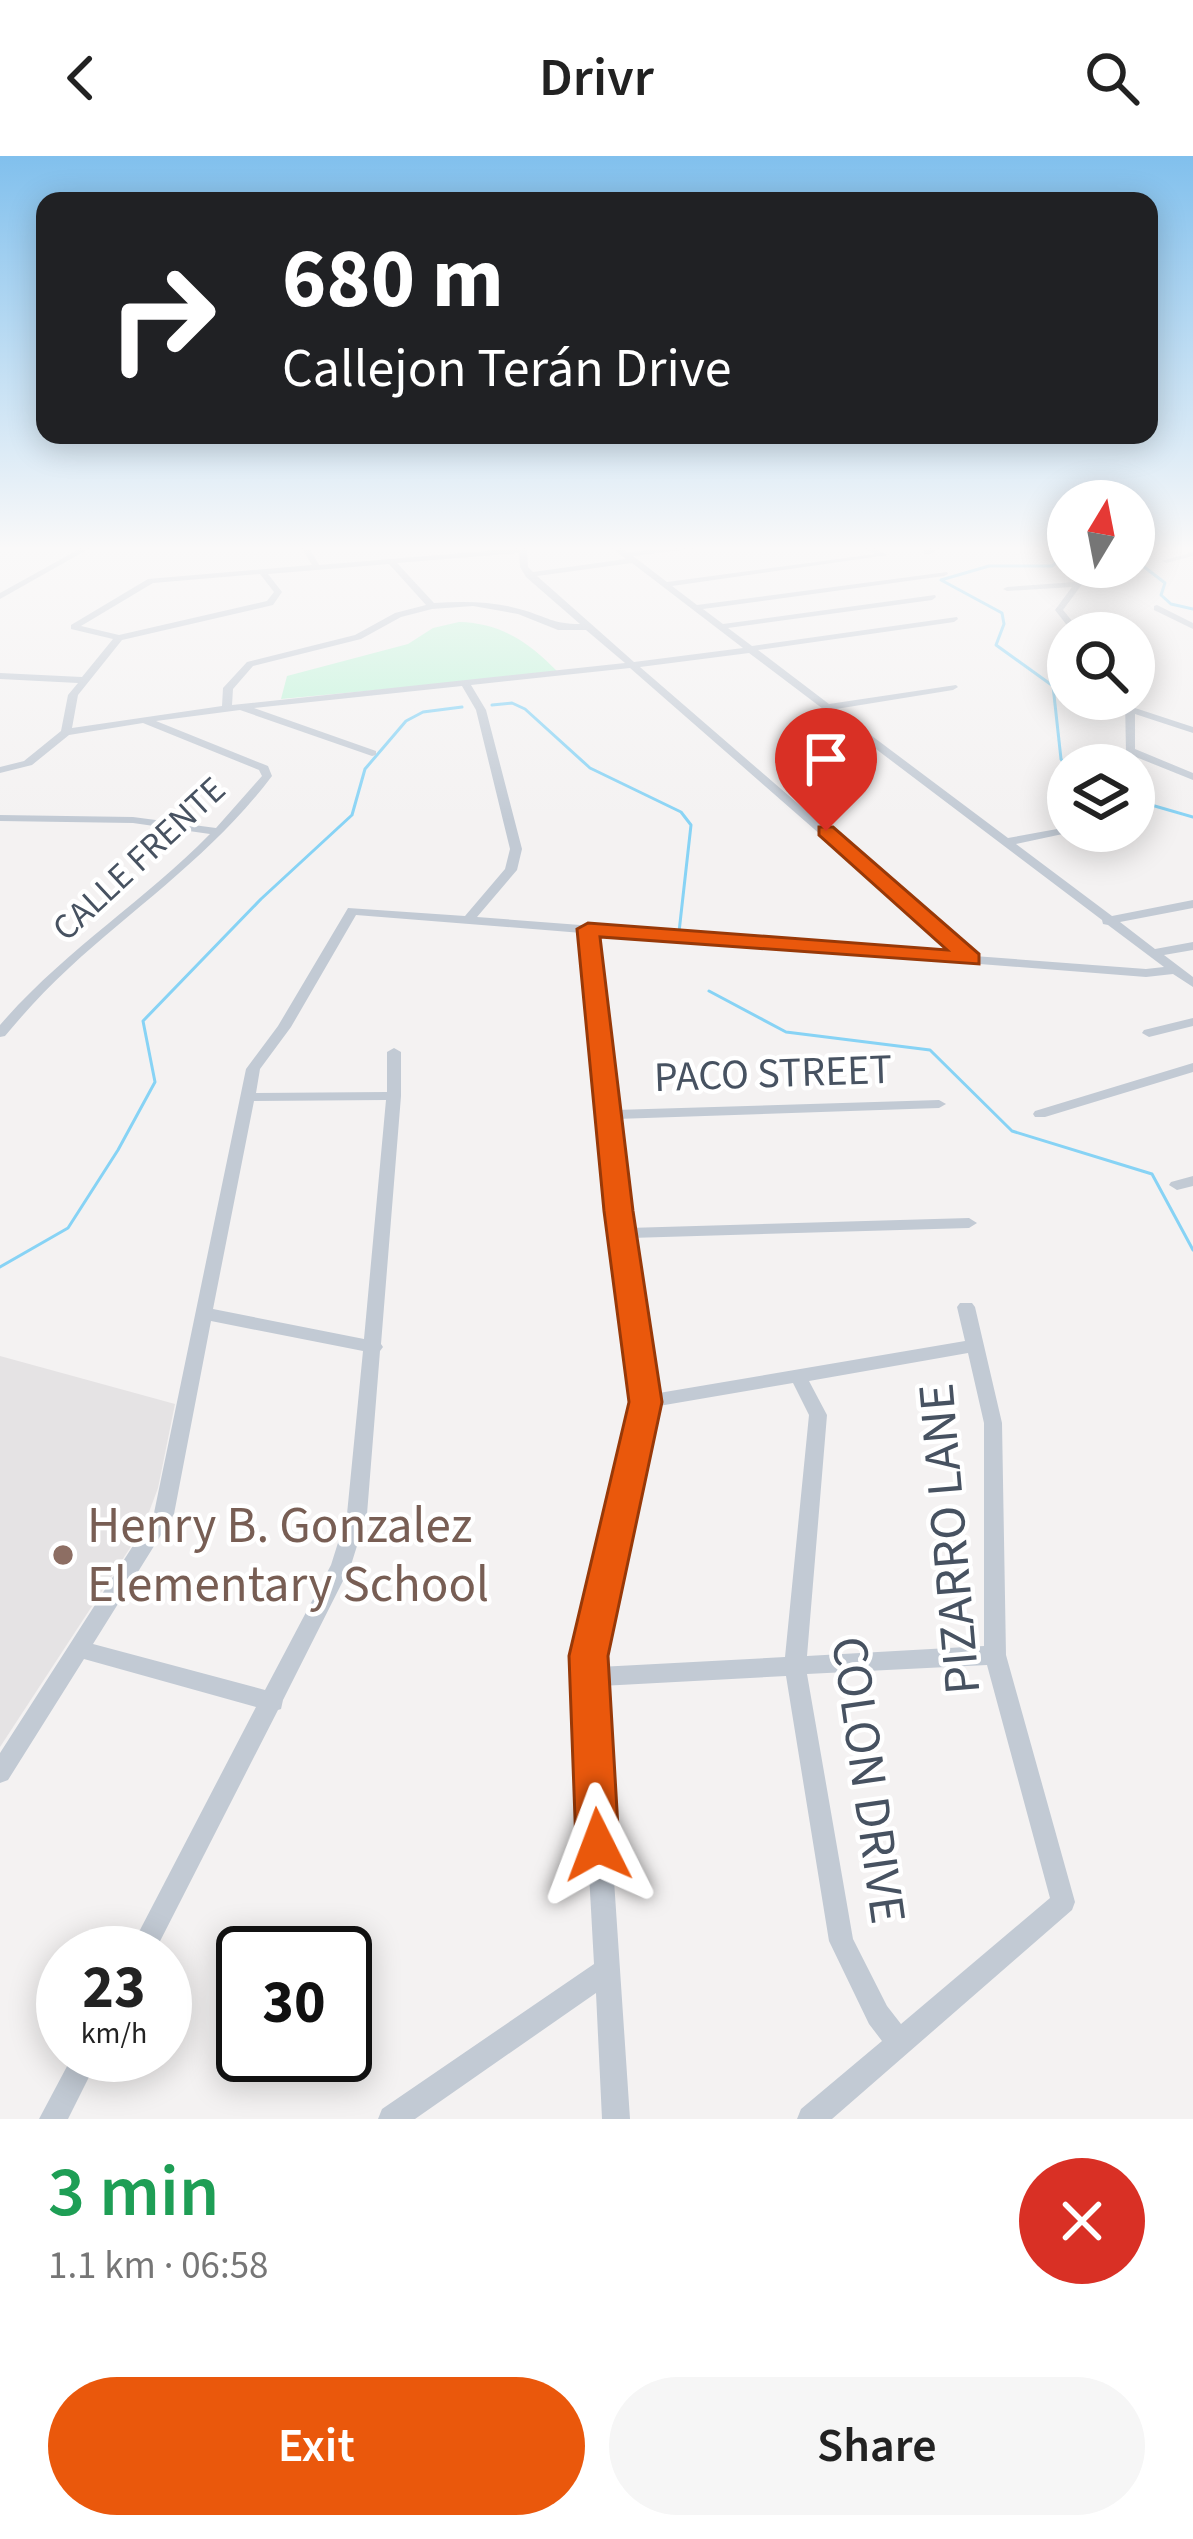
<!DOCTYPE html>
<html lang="en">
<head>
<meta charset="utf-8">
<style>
  :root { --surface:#fff; --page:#f6f6f6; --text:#222; --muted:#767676; --accent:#ea580c }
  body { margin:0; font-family:"Source Sans 3",sans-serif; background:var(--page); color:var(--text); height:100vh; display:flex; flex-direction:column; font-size:45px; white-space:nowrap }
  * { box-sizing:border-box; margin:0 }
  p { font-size:39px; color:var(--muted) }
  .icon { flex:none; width:66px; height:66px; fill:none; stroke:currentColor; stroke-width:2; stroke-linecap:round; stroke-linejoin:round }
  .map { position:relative; height:1963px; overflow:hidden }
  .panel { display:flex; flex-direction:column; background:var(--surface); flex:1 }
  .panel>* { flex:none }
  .top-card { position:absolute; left:36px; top:36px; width:1122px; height:252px; border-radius:24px; box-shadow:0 6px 30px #0003; background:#202124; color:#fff; overflow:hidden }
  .needle { width:78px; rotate:10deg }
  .fabs { position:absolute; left:1047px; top:324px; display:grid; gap:24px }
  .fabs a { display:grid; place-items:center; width:108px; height:108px; border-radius:50%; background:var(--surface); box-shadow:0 6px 30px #0003; font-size:60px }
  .speed { position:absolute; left:36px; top:1770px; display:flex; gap:24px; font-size:60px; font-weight:700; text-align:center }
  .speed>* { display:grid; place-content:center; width:156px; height:156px; border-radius:50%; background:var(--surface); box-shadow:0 6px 30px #0003; line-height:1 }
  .speed small { font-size:30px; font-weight:400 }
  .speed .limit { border:6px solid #111; border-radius:18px; background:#fff; color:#111 }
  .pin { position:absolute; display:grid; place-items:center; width:102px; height:102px; color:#fff; margin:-123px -51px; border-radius:50% 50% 50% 0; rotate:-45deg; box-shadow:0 0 12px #0007 }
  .pin .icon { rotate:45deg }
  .me { position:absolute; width:132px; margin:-66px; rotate:357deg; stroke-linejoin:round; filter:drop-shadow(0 0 9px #0008) }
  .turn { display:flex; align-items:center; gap:42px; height:252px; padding:0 48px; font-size:54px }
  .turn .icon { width:156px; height:156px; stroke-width:2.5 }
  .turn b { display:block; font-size:84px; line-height:102px }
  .round { display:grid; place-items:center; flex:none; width:126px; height:126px; border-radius:63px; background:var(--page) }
  .head { display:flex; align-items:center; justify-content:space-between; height:204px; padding:0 48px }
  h1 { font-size:72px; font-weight:600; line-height:90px; color:#1e9e55 }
  .action { display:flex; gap:24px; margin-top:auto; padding:24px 48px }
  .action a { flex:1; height:138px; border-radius:72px; background:var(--accent); color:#fff; font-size:48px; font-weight:600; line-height:138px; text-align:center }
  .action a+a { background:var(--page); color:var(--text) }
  header { display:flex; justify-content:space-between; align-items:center; height:156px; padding:0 48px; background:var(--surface); font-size:54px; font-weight:600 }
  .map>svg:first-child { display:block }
</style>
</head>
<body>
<header><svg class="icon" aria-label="back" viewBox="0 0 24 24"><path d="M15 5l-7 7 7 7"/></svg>Drivr<svg class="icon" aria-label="search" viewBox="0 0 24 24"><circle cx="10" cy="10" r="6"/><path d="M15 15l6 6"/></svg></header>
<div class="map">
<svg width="1193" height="1963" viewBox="0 0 1193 1963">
  <rect width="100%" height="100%" fill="#f4f2f2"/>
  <!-- education -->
  <path fill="#e5e3e4" d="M0,1200l175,48 -17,84 -15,40 -143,219z"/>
  <!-- green -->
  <path fill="#bef4d8" d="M459,466c43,1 71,21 100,51l-278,26 6,-23 121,-32 25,-16z"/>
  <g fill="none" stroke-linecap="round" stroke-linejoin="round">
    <!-- stream -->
    <path stroke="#87d3f5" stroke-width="3" d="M1068,397l-16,13h-63l-48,14 61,33 2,11 -8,21 57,41 8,73 7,9
      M1134,403l31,24 -4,12 10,9 22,5
      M492,549l20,-2 13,6 65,59 91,44 10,13 -12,107
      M1134,644l59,17
      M709,835l77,41 144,18 82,81 140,43 41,76
      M0,1111l68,-39 50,-78 37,-68 -12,-61 118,-122 91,-84 13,-46 41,-48 17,-9 39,-5"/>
    <!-- minor -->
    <path fill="#c2cad4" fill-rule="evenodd" d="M83,391h9l-92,52v-6z
      M301,391h8l10,18 204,-17 4,2 1,17 5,5 93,-13 -15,-12h8l8,5 69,-5 -4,2 -59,7 34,26 208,-28 -12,-7h9l16,8 -216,31 25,19 250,-33 1,2 -4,2 -241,33 20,15 212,-29 1,2 -4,3 -204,28 24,18 205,-29 1,2 -4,3 -196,28 71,54 127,-19 2,2 -5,3 -117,19 172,129 60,-11v4l4,1 -56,12 96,72 81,-16v8l-73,14 35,27 38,-7v8l-29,5 29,22v10l-20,-13 -27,3 -551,-43 20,176 324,-10 7,4 -7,4 -323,11 12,109 341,-10 8,5 -8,5 -339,10 23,156 312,-53 -8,-34 3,-4h12l3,4 27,116 4,232 69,247 -3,8 -240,209h-35l4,-10 81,-68 -13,-17 -40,-83 -43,-265 -185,10 29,433h-28l-6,-126 -181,126h-37l4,-10 212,-145 -17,-308 59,-254 -26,-191 -28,-278 -226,-18 -65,112 -31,42 -4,24 131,-1v-40l7,-4 7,4v44l-20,248 2,3 -3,4 -13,163 -16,51 -68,135 -2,9 -3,1 -124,243h-26l128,-246 -172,-48 -76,121 -8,3v-30l154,-240 92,-444 32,-43 70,-118 117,8 40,-47 5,-20 -34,-139 -14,-24 -208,22 122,43v4l-4,1 -132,-46 -84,11 112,45 4,10c-58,77 -133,128 -203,192 -23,21 -44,44 -64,68l-5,1v-12c64,-74 143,-123 210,-191l-77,-11 -133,-2v-6l133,2 83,11 46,-52 -3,-6 -116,-47 -74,12 -37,30 -32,8v-6l24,-6 37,-30 7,-36 10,-12 -78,-4v-6l82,4 31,-38 -42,-10v-4l77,-46 164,-14zM519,397l1,14 6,10 54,47c-27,0 -33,-7 -57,-14 -30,-9 -58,-9 -89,-7l-37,-40zM632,407l111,85 -109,14 -97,-86zM389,408l37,41 -31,8 -40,22 -108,27 -24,26 -1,18 -150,22 6,-33 44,-55 151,-35 9,-13 -14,-18zM260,418l14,18 -7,9 -148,34 -38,-9 72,-43zM473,450l45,8 40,16h28l39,33 -393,42 1,-16 20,-23 108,-27 40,-22 31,-8zM749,497l353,267 1,4 5,1 56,42 -18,2 -172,-13 -334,-289zM630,512l327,286 -480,-37 40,-47 5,-21 -36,-139 -15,-25zM386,944l-22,239 -151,-30 41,-208zM211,1165l152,30 -16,163 -16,51 -66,125 -172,-46 81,-130zM968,1197l16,70v223l-177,10 20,-241 -18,-34zM793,1227l16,32 -24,242 -186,10v-11l54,-249zM987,1509l63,233 -149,126 -14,-18 -34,-67 -46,-265z
      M932,391h9l-11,7h-6v-4z
      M1193,396v4l-27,7 -4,-2z
      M1087,411l7,1 -31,42 19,23h-9l-18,-23 17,-23 -65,4 -4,-2 4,-2 69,-5z
      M1157,449l36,18v6l-39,-19v-4z
      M1134,542l1,10 58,19v6l-58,-19v35l58,24v7l-67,-27 -1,-54z
      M1193,862v8l-44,11 -7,-4 2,-3z
      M1193,907v9l-148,45h-10l-2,-3 2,-3z
      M1193,1020v10l-16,4 -8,-5 2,-3z
      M73,1899h27l-32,64h-29z"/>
  </g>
  <!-- sky -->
  <linearGradient id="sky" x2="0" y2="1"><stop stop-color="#81c0ed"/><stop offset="0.59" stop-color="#faf9f9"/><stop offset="1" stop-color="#faf9f9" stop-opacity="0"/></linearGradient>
  <rect width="1193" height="665" fill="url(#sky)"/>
  <!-- route -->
  <path fill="#ea580c" stroke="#983908" stroke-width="3" d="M819,671h14l146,127v10l-379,-27 33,274 29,191 -54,254 11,189 -6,15 -15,6 -15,-6 -7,-15 -7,-189 60,-254 -25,-191 -27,-282 11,-6 359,27 -128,-115z"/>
  <!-- markers -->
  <circle fill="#8d6e63" stroke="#fff" stroke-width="4.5" cx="63" cy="1399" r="12"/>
  <g text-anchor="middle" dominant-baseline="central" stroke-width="9" stroke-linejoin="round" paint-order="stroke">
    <!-- far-street labels -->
    <g font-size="36" fill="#475261" stroke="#fff">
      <text transform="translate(139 703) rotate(-43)">CALLE FRENTE</text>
    </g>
    <!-- street labels -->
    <g font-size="42" fill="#475261" stroke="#fff">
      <text transform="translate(773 918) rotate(-2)">PACO STREET</text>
    </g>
    <!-- near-education labels -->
    <g font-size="51" fill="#785e54" stroke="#fff" text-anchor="start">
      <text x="87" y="1370">Henry B. Gonzalez<tspan x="87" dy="59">Elementary School</tspan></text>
    </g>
    <!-- near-street labels -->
    <g font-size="51" fill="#475261" stroke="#fff">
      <text transform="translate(950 1383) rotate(-95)">PIZARRO LANE</text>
      <text transform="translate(868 1624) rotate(82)">COLON DRIVE</text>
    </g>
  </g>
</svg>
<div class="fabs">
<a><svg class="needle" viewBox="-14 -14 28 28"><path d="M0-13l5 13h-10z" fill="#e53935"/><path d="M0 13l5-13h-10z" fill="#767676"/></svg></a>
<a><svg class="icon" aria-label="search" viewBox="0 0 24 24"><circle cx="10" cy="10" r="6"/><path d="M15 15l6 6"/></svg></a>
<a><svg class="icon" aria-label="layers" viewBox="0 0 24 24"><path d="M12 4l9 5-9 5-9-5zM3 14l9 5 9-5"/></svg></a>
</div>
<div class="speed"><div>23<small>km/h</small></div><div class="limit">30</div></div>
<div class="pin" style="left:826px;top:675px;background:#d93025"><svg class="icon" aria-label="arrive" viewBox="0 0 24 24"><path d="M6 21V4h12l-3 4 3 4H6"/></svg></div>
<svg class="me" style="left:598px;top:1689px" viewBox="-20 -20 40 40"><path d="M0-17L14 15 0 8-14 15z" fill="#ea580c" stroke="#fff" stroke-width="4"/></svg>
<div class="top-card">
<div class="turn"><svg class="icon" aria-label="right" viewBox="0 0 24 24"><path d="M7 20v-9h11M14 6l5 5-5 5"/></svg><div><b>680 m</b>Callejon Terán Drive</div></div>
</div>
</div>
<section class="panel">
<div class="head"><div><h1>3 min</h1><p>1.1 km · 06:58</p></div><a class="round" style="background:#d93025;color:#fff"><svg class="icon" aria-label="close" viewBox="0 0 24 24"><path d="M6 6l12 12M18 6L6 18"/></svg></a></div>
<div class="action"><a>Exit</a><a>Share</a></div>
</section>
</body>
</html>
